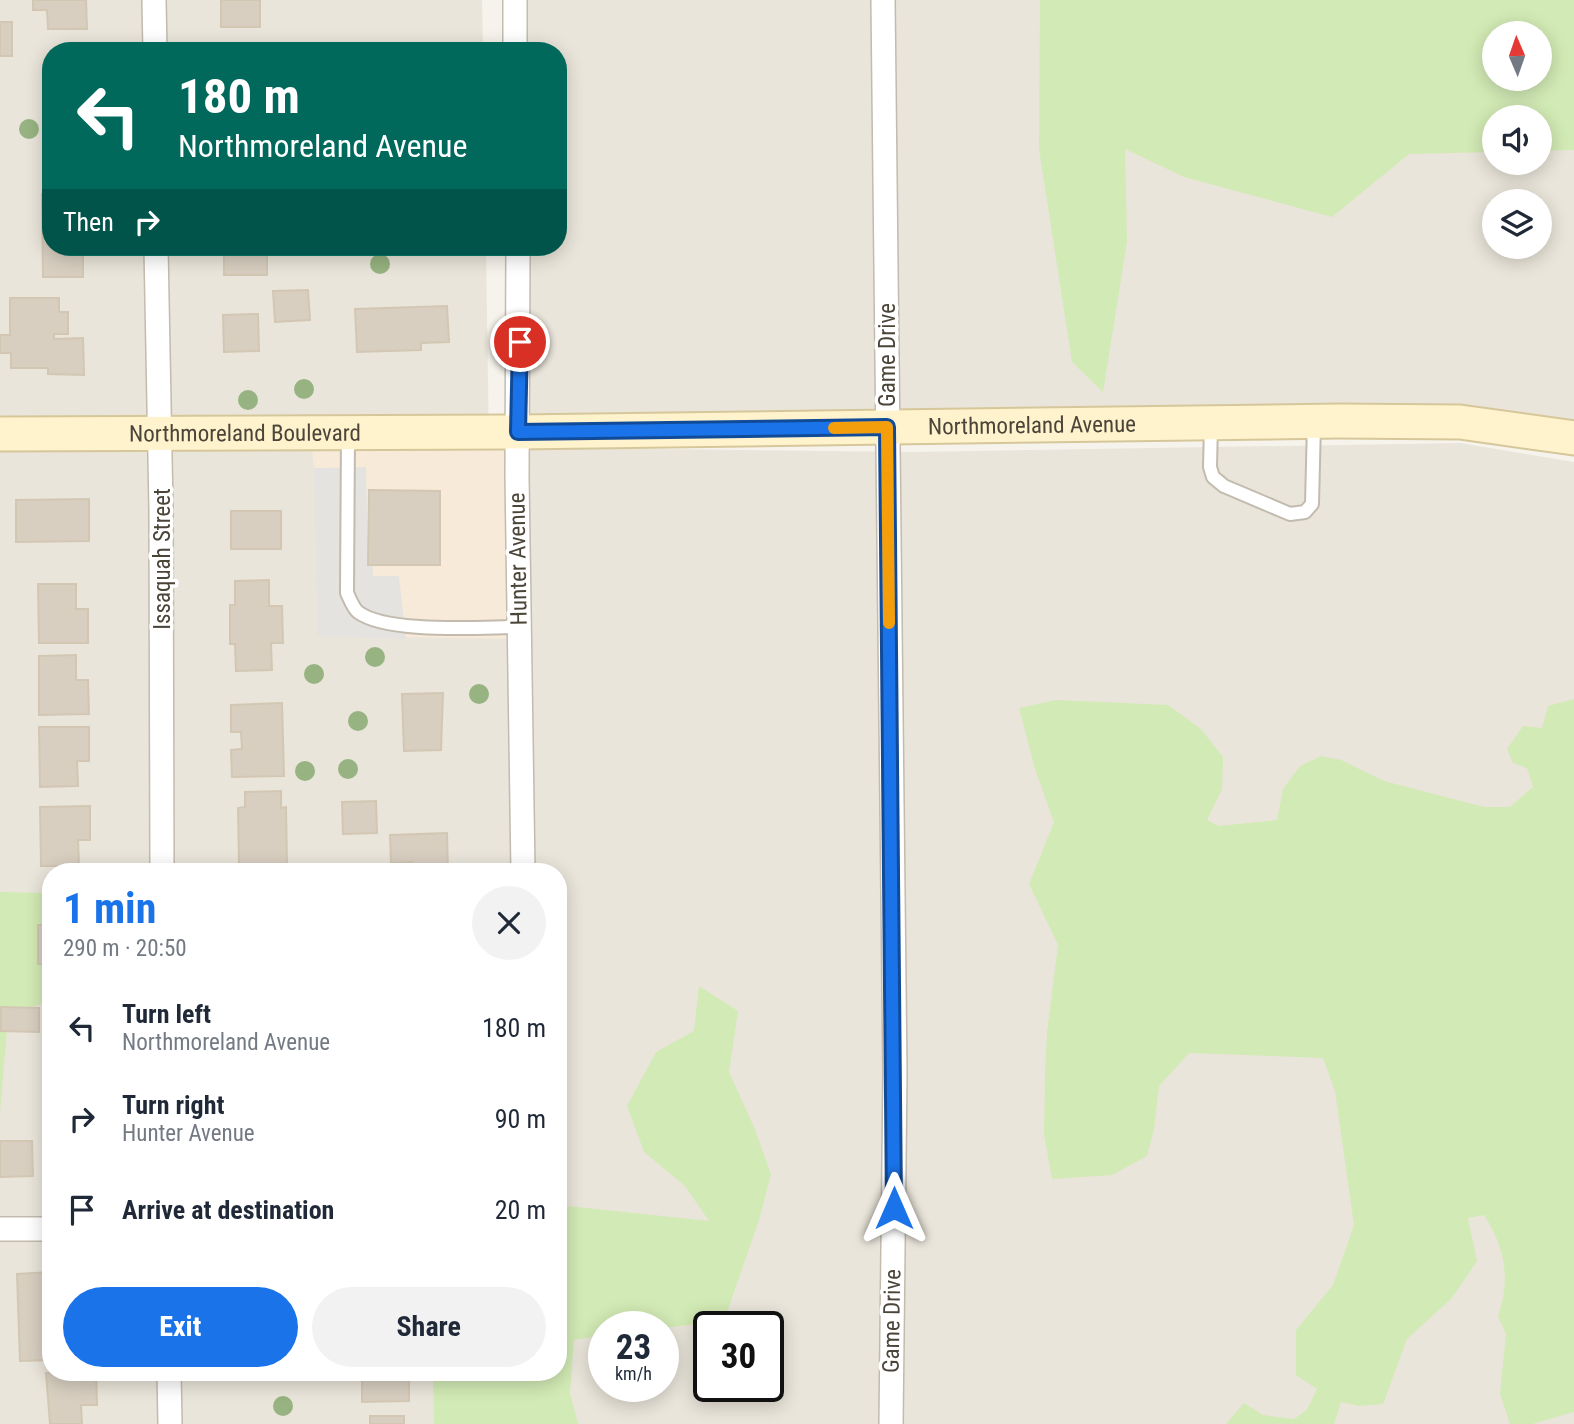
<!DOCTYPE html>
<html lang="en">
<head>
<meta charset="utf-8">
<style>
  :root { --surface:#fff; --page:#f2f2f3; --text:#1f2937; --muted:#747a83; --accent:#1a73e8 }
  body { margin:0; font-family:"Roboto Condensed",sans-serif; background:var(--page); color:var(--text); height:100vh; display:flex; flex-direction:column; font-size:26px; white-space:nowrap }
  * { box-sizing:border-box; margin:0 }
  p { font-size:23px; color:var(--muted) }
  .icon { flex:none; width:38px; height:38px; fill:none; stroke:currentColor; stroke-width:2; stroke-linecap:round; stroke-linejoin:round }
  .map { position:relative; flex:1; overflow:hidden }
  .details { position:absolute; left:42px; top:863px; width:525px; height:518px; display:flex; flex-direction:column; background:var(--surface); border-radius:28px; box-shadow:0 4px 18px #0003 }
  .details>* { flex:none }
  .hud { position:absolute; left:42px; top:42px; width:525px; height:214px; border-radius:28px; box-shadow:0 4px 18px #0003; background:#00695c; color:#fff; overflow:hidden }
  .needle { width:46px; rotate:358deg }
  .controls { position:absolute; left:1482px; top:21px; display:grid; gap:14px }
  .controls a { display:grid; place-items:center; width:70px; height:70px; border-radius:50%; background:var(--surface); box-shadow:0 4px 18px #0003; font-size:35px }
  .speed { position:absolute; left:588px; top:1311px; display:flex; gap:14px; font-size:35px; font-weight:700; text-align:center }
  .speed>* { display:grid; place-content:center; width:91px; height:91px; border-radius:50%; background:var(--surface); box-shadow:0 4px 18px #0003; line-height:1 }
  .speed small { font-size:18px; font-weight:400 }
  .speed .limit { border:4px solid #111; border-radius:10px; background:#fff; color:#111 }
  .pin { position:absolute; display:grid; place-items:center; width:60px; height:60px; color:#fff; margin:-30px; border:4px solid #fff; border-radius:50%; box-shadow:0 2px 7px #0007 }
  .me { position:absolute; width:77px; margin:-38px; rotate:0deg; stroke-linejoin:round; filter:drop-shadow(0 0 5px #0008) }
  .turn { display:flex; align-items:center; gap:24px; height:147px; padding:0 21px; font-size:32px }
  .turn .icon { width:91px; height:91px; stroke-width:2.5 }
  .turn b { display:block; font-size:49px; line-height:60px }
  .then { display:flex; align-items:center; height:66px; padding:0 21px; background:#0003; gap:14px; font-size:26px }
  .round { display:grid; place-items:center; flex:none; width:74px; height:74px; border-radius:37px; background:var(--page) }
  .overview { display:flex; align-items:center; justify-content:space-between; height:119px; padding:0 21px }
  h1 { font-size:42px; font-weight:700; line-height:52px; color:var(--accent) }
  .cta { display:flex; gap:14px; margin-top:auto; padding:14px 21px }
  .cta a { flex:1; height:80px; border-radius:42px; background:var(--accent); color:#fff; font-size:28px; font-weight:700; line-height:80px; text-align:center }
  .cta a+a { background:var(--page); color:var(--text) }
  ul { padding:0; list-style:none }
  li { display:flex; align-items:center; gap:21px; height:91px; padding:0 21px }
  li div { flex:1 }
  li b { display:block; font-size:26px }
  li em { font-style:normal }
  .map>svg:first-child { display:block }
</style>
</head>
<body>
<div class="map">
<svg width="1574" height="1424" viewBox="0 0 1574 1424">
  <rect width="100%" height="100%" fill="#f6f3ec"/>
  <!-- residential -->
  <path fill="#eae5da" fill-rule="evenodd" d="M0,0h482l1,51h-432v196h435l3,200 425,5 546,-9 114,19v962h-1574zM51,872h507v500h-507zM604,1326h59v60h-59zM709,1326h59v60h-59z
    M515,0h1059v438l-1056,-6v-185h40v-196h-43zM1494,33h46v46h-46zM1494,117h46v46h-46zM1494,201h46v46h-46z"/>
  <!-- commercial -->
  <path fill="#f7ead8" d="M518,432l1,207 -202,-3 -3,-168 -4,-35z"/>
  <!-- green -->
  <path fill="#d2eab5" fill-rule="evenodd" d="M1040,0h534v150l-34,1v-34h-46v35l-85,2 -77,63 -148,-40 -59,-28 2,93 -24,150 -31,-30 -33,-213zM1494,33h46v46h-46z
    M1574,699v713l-42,12h-22l-10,-30 6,-60 -8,-18c13,-36 7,-69 -14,-101l-16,3 9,43 -25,37 -45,41 -24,65 -24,2 -18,-4 -7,22h-108l18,-21 19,12 31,4 13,-9 10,-21 -21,-14v-45l37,-45 21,-60 -19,-134 -12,-33 -134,-5 -30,33 -5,43 -7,27 -35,19 -60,4 -8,-45 1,-59 2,-43 11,-87 -29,-61 25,-62 -19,-53 -16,-61 37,-8 112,5 33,24 22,28 -1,32 -15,31 12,6 58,-6 6,-31 17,-23 21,-10 20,4 43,21 100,26h26l23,-20 -6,-19 -14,-5 -6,-14 16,-23 19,2 6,-22z
    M0,892l51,1v106l-43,19 -8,94z
    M699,986l39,25 -9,61 25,55 17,47 -12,46 -35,101 -61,7 -59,-2v9l-30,5 -4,53 8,31h-144l-1,-52h125v-167l151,16 -24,-35 -41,-34 -17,-46 29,-54 38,-21z"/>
  <!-- parking -->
  <path fill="#e5e3e0" d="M366,467l2,97 5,1v11h26l7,63 -89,-3 -3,-168z"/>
  <!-- building -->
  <path fill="#d8cfc1" stroke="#d3c7b4" stroke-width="2" d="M33,0h53l1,29h-39l-1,-19h-14z
    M221,0h39v27h-39z
    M0,22h12v34h-12z
    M51,193v54h37v7h-5v23h-40l-1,-83z
    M224,247h43v28h-43z
    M308,290l2,30 -35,2 -2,-31z
    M10,298h49v14h9v22h-14v5l29,-1 1,37 -36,-1v-6h-37v-15h-11v-18h10z
    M447,306l2,36 -28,1v7l-64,2 -2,-43z
    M258,314l1,37 -35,1 -1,-37z
    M369,490l71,1v74h-72z
    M89,499v42l-73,1v-42z
    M231,511h50v38h-50z
    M269,580v26h13l1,37h-12l1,27 -36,1 -1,-27h-5v-39h5v-24z
    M38,584h38v25h12v34h-49z
    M76,655v25h12l1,34 -50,1v-59z
    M443,693l-2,57 -37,1 -2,-57z
    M282,703l2,73 -52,1 -1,-27 11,-1 -1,-17h-10v-27z
    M39,727h50v34h-12l1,25 -38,1z
    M281,791v17l5,-1 1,60h-8l1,5h-33v-8h-8l-1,-56 7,-1v-15z
    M376,801l1,32 -34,1 -1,-32z
    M90,806v34h-12l1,26h-38l-1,-59z
    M447,833l1,39h-36v-10l-21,1 -1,-28z
    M38,925h13v39h-13z
    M1,1007l38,1v24l-38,-1z
    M43,1034h8v25h-7z
    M47,1104h4v55h-3z
    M0,1141h32l1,35 -33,1z
    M51,1272v88l-31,1 -3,-87z
    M96,1372l1,33h-16l1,19h-32l-4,-51z
    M362,1372h47v29l-47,1z
    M370,1416h34v8h-34z"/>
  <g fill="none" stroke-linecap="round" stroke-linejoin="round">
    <defs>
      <path id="lane" d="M1211,423l-1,44 3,10 11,9 66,28 15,-2 7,-8 2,-81
        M348,433l-1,160c3,6 6,15 11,19 29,22 124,15 161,15"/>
      <path id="street" d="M154,0l1,51
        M515,0v51
        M883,0l12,1074 -4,350
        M156,247l5,262 1,363
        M518,247l-1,230 6,395
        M0,1229h51
        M169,1372l1,52"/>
      <g id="secondary">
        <path id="s1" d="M0,434l518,-2 821,-11 121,1 114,16"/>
      </g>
    </defs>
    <!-- lane casing -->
    <use href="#lane" stroke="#c2bbae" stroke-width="16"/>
    <!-- street casing -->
    <use href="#street" stroke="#c2bbae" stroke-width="26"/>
    <!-- secondary casing -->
    <use href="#secondary" stroke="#d6c79b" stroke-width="37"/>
    <!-- lane -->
    <use href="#lane" stroke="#fff" stroke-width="12"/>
    <!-- street -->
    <use href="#street" stroke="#fff" stroke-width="23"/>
    <!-- secondary -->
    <use href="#secondary" stroke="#fff3cd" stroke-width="33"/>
  </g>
  <!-- trees -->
  <g fill="#97b381">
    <circle cx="29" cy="129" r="10"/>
    <circle cx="380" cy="264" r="10"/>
    <circle cx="304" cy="389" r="10"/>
    <circle cx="248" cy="400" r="10"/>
    <circle cx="375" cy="657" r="10"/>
    <circle cx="314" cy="674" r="10"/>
    <circle cx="479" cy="694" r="10"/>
    <circle cx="358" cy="721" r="10"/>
    <circle cx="348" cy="769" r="10"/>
    <circle cx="305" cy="771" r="10"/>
    <circle cx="283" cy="1406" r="10"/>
  </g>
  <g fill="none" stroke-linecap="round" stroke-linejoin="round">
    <defs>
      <path id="route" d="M520,342l-2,90 369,-5 7,781"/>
    </defs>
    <!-- route casing -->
    <use href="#route" stroke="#114b97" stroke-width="18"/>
    <!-- route -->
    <use href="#route" stroke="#1a73e8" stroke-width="12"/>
    <!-- slow -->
    <path stroke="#f59e0b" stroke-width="12" d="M834,428l53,-1 2,196"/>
  </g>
  <g text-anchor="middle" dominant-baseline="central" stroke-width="7" stroke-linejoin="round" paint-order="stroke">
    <!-- street labels -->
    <g font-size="23" fill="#4b4439" stroke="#fff">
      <text transform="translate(887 355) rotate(-90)">Game Drive</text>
      <text stroke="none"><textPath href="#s1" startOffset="1032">Northmoreland Avenue</textPath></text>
      <text stroke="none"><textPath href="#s1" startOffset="245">Northmoreland Boulevard</textPath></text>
      <text transform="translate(162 559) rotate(-90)">Issaquah Street</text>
      <text transform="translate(518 559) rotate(-91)">Hunter Avenue</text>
      <text transform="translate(892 1321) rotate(-89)">Game Drive</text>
    </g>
  </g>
</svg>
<div class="controls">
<a><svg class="needle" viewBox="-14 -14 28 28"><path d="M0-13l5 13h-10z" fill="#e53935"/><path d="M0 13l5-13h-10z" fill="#747a83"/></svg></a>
<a><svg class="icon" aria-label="sound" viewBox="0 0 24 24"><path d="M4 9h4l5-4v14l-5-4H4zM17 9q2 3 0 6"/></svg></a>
<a><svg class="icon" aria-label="layers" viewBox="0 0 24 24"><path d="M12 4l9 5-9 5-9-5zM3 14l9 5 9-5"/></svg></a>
</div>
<div class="speed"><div>23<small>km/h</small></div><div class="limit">30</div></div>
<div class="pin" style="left:520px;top:342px;background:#d93025"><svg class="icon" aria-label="arrive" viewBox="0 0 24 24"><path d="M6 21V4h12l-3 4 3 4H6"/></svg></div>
<svg class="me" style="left:894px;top:1208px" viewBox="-20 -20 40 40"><path d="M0-17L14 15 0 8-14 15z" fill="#1a73e8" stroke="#fff" stroke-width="4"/></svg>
<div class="hud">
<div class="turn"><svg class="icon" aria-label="left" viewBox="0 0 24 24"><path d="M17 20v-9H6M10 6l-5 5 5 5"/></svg><div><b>180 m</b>Northmoreland Avenue</div></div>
<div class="then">Then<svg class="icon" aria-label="right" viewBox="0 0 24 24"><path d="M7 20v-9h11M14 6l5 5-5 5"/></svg></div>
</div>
<section class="details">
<div class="overview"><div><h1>1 min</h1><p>290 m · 20:50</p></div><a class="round"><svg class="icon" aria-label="close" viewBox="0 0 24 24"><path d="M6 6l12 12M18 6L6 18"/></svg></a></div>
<ul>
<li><svg class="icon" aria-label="left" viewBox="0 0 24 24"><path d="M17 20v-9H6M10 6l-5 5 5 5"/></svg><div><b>Turn left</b><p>Northmoreland Avenue</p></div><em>180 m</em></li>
<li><svg class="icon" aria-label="right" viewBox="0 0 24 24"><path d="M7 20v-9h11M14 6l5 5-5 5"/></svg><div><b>Turn right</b><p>Hunter Avenue</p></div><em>90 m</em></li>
<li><svg class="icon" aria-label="arrive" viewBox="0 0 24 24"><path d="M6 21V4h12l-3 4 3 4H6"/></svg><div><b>Arrive at destination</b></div><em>20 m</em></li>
</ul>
<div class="cta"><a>Exit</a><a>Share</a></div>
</section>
</div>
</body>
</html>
